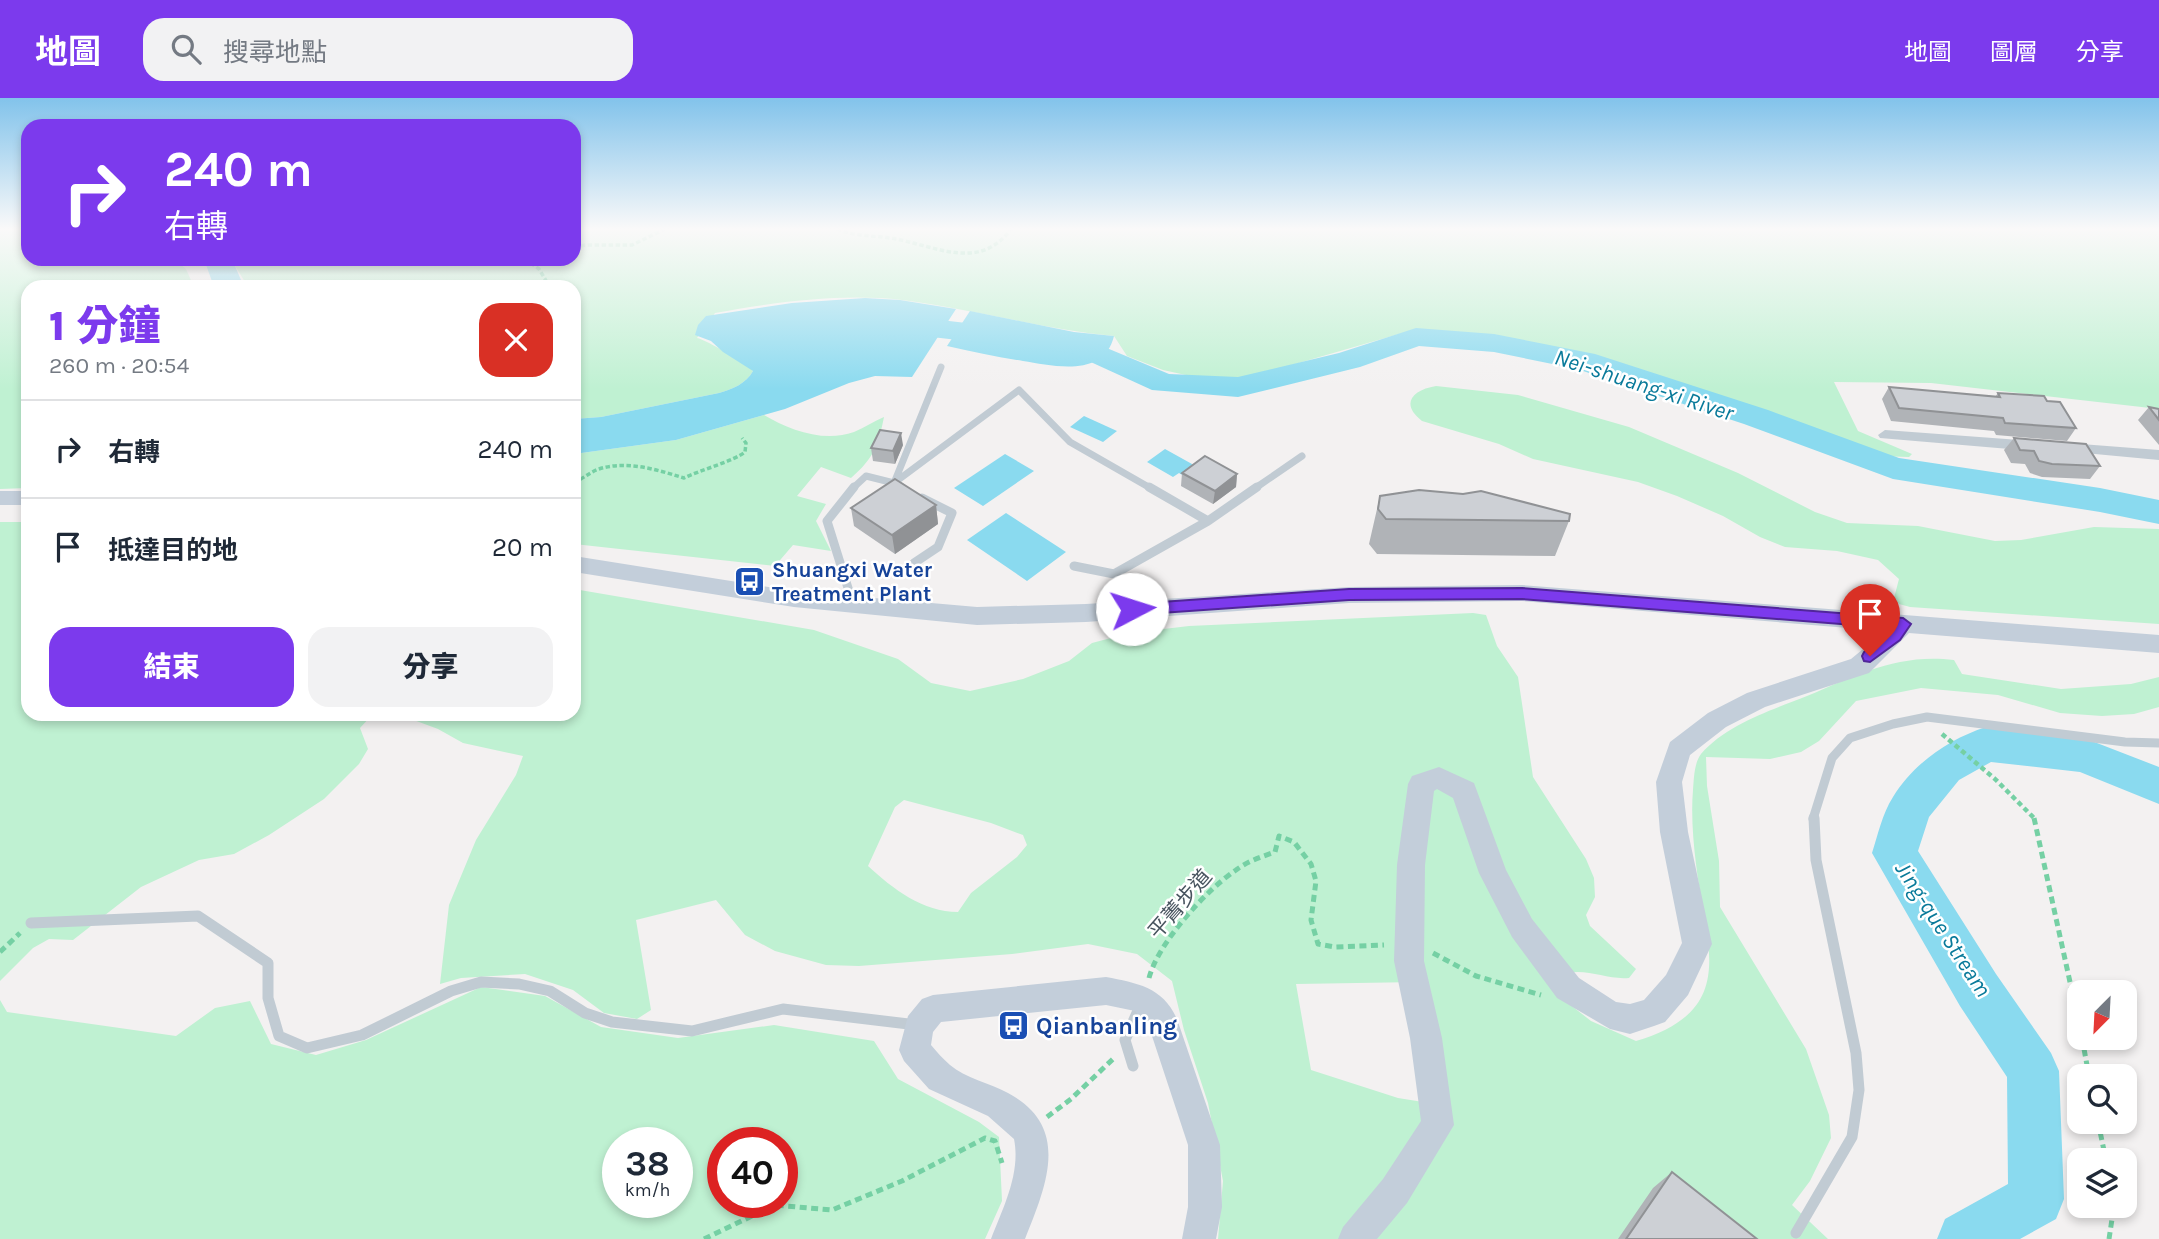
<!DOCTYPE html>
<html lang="zh-TW">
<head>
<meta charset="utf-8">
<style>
  :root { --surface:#fff; --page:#f2f2f3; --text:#1f2937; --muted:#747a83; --line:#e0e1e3; --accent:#7c3aed }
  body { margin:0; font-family:Karla,"Noto Sans TC",sans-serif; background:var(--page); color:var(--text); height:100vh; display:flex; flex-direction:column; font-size:26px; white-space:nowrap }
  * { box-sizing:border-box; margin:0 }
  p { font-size:23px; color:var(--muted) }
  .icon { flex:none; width:38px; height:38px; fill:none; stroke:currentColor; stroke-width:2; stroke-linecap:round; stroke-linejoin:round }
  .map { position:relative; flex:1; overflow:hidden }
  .drawer { position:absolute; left:21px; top:182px; width:560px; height:441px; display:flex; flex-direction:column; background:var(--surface); border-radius:21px; box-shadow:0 4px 10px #0003 }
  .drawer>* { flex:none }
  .hud { position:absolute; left:21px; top:21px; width:560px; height:147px; border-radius:21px; box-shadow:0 4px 10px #0003; background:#7c3aed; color:#fff; overflow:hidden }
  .needle { width:46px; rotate:204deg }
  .tools { position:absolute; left:2067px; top:882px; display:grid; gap:14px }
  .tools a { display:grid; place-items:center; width:70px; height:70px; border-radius:14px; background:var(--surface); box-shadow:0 4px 10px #0003; font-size:35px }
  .speed { position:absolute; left:602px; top:1029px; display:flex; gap:14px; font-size:35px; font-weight:700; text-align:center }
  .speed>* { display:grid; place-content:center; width:91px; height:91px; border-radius:50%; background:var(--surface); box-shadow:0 4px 10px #0003; line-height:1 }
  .speed small { font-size:18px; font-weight:400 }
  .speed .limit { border:10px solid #d22; background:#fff; color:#111 }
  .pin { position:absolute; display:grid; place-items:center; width:60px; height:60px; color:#fff; margin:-72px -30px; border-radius:50% 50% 50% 0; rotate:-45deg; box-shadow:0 0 7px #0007 }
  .pin .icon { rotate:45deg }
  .me { position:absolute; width:77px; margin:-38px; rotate:85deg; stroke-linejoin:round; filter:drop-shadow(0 0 5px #0008) }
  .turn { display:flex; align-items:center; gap:24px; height:147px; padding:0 28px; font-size:32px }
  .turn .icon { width:91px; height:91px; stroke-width:2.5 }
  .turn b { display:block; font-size:49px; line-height:60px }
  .round { display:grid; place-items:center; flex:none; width:74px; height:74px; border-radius:21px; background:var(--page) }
  .summary { display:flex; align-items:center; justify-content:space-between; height:119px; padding:0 28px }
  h1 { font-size:42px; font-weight:800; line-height:52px; color:var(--accent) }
  .cta { display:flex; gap:14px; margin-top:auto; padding:14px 28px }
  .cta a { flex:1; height:80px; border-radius:21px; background:var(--accent); color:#fff; font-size:28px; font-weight:800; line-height:80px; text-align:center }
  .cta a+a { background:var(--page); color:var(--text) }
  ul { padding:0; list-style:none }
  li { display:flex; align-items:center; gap:21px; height:98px; padding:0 28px; border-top:2px solid var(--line) }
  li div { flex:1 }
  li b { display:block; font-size:26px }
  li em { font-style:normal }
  header { display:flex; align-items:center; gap:42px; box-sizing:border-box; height:98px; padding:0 35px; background:var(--accent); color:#fff }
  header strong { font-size:33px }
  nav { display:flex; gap:38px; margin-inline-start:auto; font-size:24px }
  .search { width:490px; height:63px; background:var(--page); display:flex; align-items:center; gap:18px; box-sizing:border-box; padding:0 24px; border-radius:21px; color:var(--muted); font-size:26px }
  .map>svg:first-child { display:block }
</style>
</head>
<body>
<header>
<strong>地圖</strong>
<div class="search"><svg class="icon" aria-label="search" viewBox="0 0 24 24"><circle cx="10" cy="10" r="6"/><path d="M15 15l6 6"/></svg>搜尋地點</div>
<nav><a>地圖</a><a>圖層</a><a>分享</a></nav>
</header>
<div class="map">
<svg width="2159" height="1141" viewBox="0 0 2159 1141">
  <rect width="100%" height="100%" fill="#f3f1f1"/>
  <!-- green -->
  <path fill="#bff1d2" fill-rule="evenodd" d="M0,131h28v30h146l12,10 8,18h-166v201l-28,1z
    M574,131h1585v180l-228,-26 -97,-1 24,49 54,23 -3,3 -32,-1 -216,-76 -158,-43 -90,-7 -166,48 -43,1 -41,-9 -36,-14 -13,-20c-72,-7 -141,-27 -212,-36 -60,-7 -127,2 -187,13l-18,25c10,2 50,26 56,33 -7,13 -21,18 -34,22l-118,24 -27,2v-132h-326l-17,-28h343z
    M1436,288l82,9 111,32 109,46 77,39 32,11 71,3 77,15 26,-1 73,-13 65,2v95l-249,-17 -11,-3 -5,-6 5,-19 -21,-19 -41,-9 -52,-4 -25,-10 -37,-21 -46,-20 -39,-14 -105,-23 -34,-15 -77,-23c-22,-17 -10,-31 14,-35z
    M764,317c25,15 60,28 90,17 10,-4 20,-11 30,-15 -6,29 -10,41 -33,61l-30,-11 -24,29 29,8 -10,17 15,30 -38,-6 -18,21 -201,-22v-90l102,-14z
    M0,424h28v27l-7,33 7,9v123h546v-125l240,41 84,29 33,24 39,8 53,-12 46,-18 23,-18 38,-10 59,-7 284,-13 13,2 11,31 21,31 15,100 53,82 8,19 1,19 -9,18 4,11 46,43 -7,9c-21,2 -40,-9 -61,-5l-9,23 32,25 45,20c105,-31 69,-97 60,-177 -3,-24 -5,-51 -3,-74 1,-11 1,-27 8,-36 26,-30 71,-44 106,-58 50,-21 91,-43 147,-36l8,14 99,15 70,-5 28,-7v30l-25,7 -32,2 -42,-3 -62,-18 -77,-7 -65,13 -37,40 -18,11 -31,7 -64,-2 1,29 12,75 1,46 86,142 23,66 2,23 -21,43 -18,24 36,34h-610l5,-58 -15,-78 -24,-73 -12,-49 -35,-27 -49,-10 -76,10 -153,12 -33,-1 -51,-14 -30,-16 -29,-35 -80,20 15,90 -14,9 -33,-6 -31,-23 -48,-16 -64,4 -21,6 9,-79 27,-65 40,-65 7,-19 -60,-13 -25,-14 -27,-10 -40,-3 -11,12 8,21 -9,15 -35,35 -55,36 -35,19 -35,6 -58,27 -68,53 -24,-1 -16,9 -33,33zM904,702l87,23 32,12 4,10 -10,12 -46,36 -13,19c-35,0 -65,-23 -90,-46l27,-59zM1418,884l30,124 -50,-8 -87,-28 -15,-86z
    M481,889l64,9 56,31 77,11 96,-13 100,16 24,38 81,43 20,15 3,64 -17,38h-985v-239l7,12 169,24 39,-28 35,-7 21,43 45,11 50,-15zM618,1045h59v59h-59zM723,1045h59v59h-59z"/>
  <!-- water -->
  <path fill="#8adaef" d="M865,200l35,2 56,9 -44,68 -37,-1 -26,7 -64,26 -109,31 -102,14v-35l27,-2 118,-24c13,-4 27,-9 34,-22l-30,-19 -12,-11 -16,-6 3,-10 8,-9 86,-13z
    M970,213l104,21 40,4c-10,42 -60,30 -91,25 -25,-4 -50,-9 -76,-15z
    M1084,318l33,15 -14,11 -33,-15z
    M1165,351l36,20 -12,10 -10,-6 -6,4 -26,-15z
    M1005,356l29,17 -51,35 -29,-18z
    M1006,415l60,39 -39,29 -60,-41z"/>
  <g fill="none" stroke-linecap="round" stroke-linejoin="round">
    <!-- river -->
    <path fill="#8adaef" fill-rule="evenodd" d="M204,161h28l12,28h-30z
      M906,218l172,20 91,38 69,3 101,-24 77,-25 78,6 101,20 173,56 131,48 201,30 59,12v24l-59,-12 -207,-33 -149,-55 -167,-55 -83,-17 -75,-6 -59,21 -122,30 -86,-7 -81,-37 -165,-19 -16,3 -11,-3 -4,-6 4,-6z
      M1986,629l98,11 75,29v37l-79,-32 -89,-10 -32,18 -30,37 -11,34 78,123 55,79 8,18 5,128 -8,20 -36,20h-83l8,-20 63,-35 -1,-107 -47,-71 -88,-153c6,-18 10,-39 21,-56 21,-34 56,-58 93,-70z"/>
    <!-- path-far2 -->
    <path stroke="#75d0a4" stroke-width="3.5" stroke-dasharray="4.5 2.5" stroke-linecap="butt" d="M837,131c19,8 39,6 59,10 42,8 84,32 115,-10
      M574,150l11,-3h47l33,-16
      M525,161l14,10 9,15
      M574,384c9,-3 16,-10 25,-13 28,-9 59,1 85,9 16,-8 50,-17 61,-26l1,-9 -4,-5"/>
    <!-- path-far1 -->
    <path stroke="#75d0a4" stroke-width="4.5" stroke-dasharray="5 3.5" stroke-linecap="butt" d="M1942,636l53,45 40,40"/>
    <!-- path -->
    <path stroke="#75d0a4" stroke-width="5" stroke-dasharray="7 4.5" stroke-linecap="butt" d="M2034,720l45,205
      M0,854l20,-19
      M1433,855l43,23 65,19
      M1149,880c9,-35 57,-88 87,-108 12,-9 25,-13 39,-18l4,-16 15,6 17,22 5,17 -5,39 7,24 17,3 49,-2
      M2082,940l7,38
      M1047,1019l24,-18 43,-41
      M2098,1024l8,38
      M704,1141l71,-34 57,5 70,-29 83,-43 10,3 7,22
      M2109,1141l5,-33"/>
    <!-- lane-far2 -->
    <path stroke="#c1cbd3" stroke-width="7" d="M901,388l-7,-3 125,-93 51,52 82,47
      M852,391l14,-13 28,7 47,-116
      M1254,391l48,-33"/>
    <!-- lane-far1 -->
    <path stroke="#c1cbd3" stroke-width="9" d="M1208,423l49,-34
      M914,465l24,-16 14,-34 -30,-15
      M1074,468l40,8 94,-53 -59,-34
      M853,506l-26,-83 27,-34
      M1813,721l19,-61 18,-20 43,-14 34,-7 198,25 34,1"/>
    <!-- lane -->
    <path stroke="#c1cbd3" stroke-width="11" d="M31,825l167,-7 70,47v35l11,38 28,12 55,-13 89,-44 30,-9 38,2 31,7 35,22 27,9 80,9 91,-22 134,16
      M1133,968l-8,-26 16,-36
      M1796,1135l56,-96 7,-47 -3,-37 -40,-193 -2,-42"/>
    <!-- street -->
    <path fill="#c1cbd3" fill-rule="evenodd" d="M1885,332l148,11 7,5 -7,5 -153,-13 -2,-3z
      M2068,345l91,7v10l-96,-9 -2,-3z"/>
    <!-- secondary -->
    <path fill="#c3ceda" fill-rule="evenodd" d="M0,393h28v14h-28z
      M574,458l220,35 183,16 109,-3 263,-17 173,-2 637,50v18l-250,-20 -40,40 -104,34 -39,20 -36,28 -8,27 6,50 24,112 -24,51 -23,27 -11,4 -24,8 -20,-5 -53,-31 -45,-61 -33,-64 -26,-75 -16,-9 -3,2 -9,74 -1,96 18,77 12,87 -47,78 -30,36h-39l5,-12 40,-48 38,-58 -11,-83 -16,-77 3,-96 11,-81 4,-8 27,-9 35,16 32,87 26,49 47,59 37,24 14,2 14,-4 22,-25 16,-32 -22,-111 -4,-50 14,-40 38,-29 39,-20 104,-34 34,-28 -363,-30 -173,2 -263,19 -109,3 -183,-18 -220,-35z
      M1106,879c31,6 57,10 71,42l43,126 2,62 -6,32h-34l6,-32v-62l-39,-118 -14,-16 -29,-6 -165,17 -8,10 -2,13c6,7 12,14 19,20 15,13 40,18 58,28 64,34 38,93 17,146h-34c12,-31 30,-66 23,-100l-26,-23 -59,-27 -25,-28 -5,-11 9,-34 14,-17 11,-4z"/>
  </g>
  <!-- wall -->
  <path fill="#b0b3b7" d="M1889,289l106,10 3,-4 49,8 29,27 -9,13 -71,-6 -2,-4 -103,-10 -9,-22z
    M2149,309l10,2v36l-21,-25z
    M2014,340l86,28 -10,13 -48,-2 -12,-4 -5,-9 -14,-1 -7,-13z
    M903,347l-8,19 -22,-3 -2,-13z
    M1182,375l55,1 -1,13 -23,17 -32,-18z
    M1380,398l189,25 -14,35 -178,-2 -8,-10z
    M936,407l2,19 -43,30 -41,-28 -3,-18z
    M1672,1074l85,67h-139l35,-51z"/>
  <!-- shaded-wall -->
  <path fill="#909295" d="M901,335l2,12 -8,19 -2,-13z
    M1237,376l-1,13 -23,17 2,-13z
    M936,407l2,19 -43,30 -3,-19z"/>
  <!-- building -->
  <path fill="#cdd0d5" stroke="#909295" stroke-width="2" d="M1889,289l111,10 -2,-4 46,3 3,5 13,1 16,26 -71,-5 -2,-5 -104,-10z
    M2149,309l10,2v11z
    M880,332l21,3 -8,18 -22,-3z
    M2014,340l72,6 14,22 -48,-2 -13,-3 -5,-10 -14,-1z
    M1205,358l32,18 -22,17 -33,-18z
    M895,381l41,26 -44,30 -41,-27z
    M1419,392l44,4 18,-3 89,23 -1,7 -183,-2 -8,-10 2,-13z
    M1672,1074l85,67h-131z"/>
  <!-- sky -->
  <linearGradient id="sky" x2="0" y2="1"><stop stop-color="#82c3eb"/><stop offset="0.45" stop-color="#faf9f9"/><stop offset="1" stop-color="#faf9f9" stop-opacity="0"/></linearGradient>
  <rect width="2159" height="291" fill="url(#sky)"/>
  <!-- route -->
  <path fill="#7c3aed" stroke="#51269a" stroke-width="2" d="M1522,490l381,30 8,6 -11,16 -30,22 -6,-1 -2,-5 2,-4 27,-24 -369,-29 -173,1 -217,15 -7,-6 7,-5 217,-15z"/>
  <!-- icons -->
  <defs>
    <symbol id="bus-square" viewBox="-11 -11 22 22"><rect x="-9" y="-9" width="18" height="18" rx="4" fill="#1a4fb4" stroke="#fff"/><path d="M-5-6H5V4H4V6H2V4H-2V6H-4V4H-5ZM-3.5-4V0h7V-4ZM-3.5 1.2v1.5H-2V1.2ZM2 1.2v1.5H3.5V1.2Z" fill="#fff"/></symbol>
  </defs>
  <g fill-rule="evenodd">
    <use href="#bus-square" x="732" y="466" width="35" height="35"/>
    <use href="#bus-square" x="996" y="910" width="35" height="35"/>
  </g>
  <g text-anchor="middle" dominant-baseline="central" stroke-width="5" stroke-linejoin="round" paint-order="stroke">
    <!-- transit labels -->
    <g font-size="21" font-weight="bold" fill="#164399" stroke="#fff" text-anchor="start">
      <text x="772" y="472">Shuangxi Water<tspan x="772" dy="24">Treatment Plant</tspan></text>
    </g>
    <!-- street labels -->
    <g font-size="21" fill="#48545f" stroke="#fff">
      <text transform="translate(1180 806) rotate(-49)">平菁步道</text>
    </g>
    <!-- water labels -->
    <g font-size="23" font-style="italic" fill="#097a9a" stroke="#fff">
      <text transform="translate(1644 287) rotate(18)">Nei-shuang-xi River</text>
      <text transform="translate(1943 831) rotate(57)">Jing-que Stream</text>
    </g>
    <!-- near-transit labels -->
    <g font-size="24" font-weight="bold" fill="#164399" stroke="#fff" text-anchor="start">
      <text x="1036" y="928">Qianbanling</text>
    </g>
  </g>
</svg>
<div class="tools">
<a><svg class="needle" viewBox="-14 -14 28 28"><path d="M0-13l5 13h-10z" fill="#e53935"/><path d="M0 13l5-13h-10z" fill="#747a83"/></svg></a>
<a><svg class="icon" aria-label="search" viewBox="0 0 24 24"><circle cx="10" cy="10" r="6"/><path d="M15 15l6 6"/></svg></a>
<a><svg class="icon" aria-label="layers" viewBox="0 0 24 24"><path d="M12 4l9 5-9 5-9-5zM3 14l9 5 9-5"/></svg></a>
</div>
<div class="speed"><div>38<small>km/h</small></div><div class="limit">40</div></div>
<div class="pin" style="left:1870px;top:558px;background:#d93025"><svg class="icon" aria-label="arrive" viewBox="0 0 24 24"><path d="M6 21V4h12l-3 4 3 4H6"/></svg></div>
<svg class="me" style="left:1132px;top:511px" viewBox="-20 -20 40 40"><circle r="19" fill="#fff"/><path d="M0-13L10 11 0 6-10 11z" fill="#7c3aed"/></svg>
<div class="hud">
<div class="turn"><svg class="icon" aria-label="right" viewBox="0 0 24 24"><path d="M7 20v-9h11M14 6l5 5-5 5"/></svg><div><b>240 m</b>右轉</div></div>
</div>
<section class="drawer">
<div class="summary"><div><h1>1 分鐘</h1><p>260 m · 20:54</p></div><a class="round" style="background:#d93025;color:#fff"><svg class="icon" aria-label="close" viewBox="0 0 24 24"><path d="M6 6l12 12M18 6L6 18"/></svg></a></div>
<ul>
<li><svg class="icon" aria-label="right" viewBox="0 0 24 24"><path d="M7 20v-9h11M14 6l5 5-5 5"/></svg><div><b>右轉</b></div><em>240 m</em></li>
<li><svg class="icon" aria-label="arrive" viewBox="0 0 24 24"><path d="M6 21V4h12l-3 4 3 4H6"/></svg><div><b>抵達目的地</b></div><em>20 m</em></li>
</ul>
<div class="cta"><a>結束</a><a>分享</a></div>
</section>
</div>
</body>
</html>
